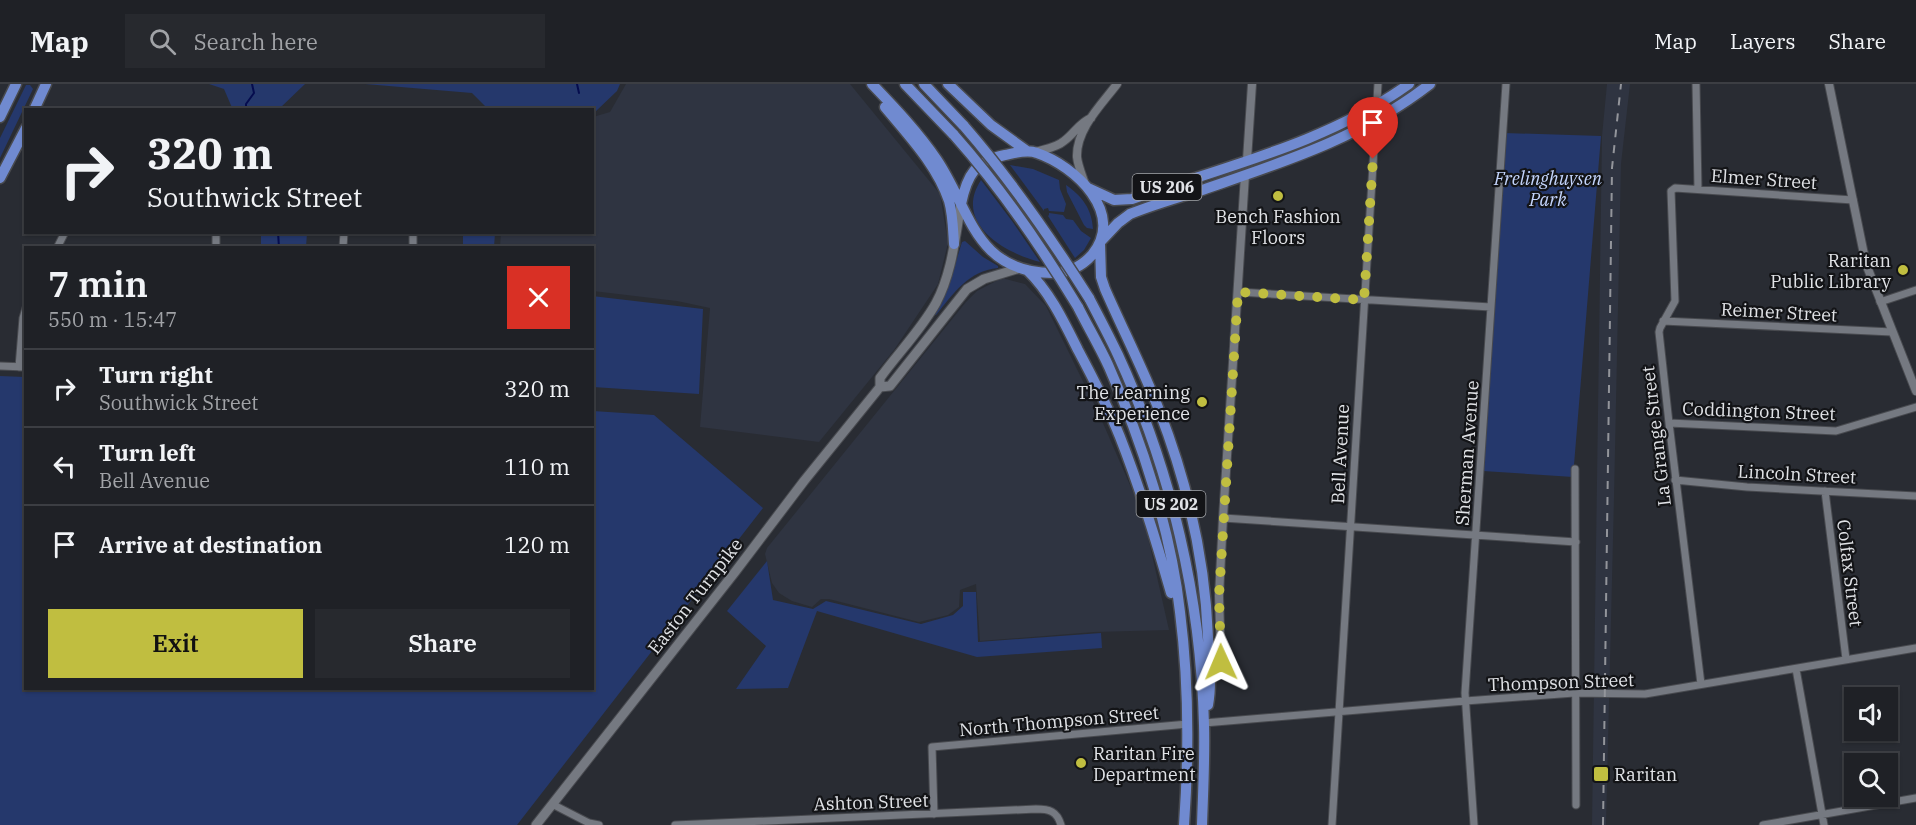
<!DOCTYPE html>
<html lang="en">
<head>
<meta charset="utf-8">
<style>
  :root { --surface:#1f2126; --page:#27292e; --text:#f1f3f6; --muted:#a1a3a7; --line:#3c3e43; --accent:#c0be40 }
  body { margin:0; font-family:"IBM Plex Serif",serif; background:var(--page); color:var(--text); height:100vh; display:flex; flex-direction:column; font-size:22px; white-space:nowrap }
  * { box-sizing:border-box; margin:0 }
  p { font-size:20px; color:var(--muted) }
  .icon { flex:none; width:33px; height:33px; fill:none; stroke:currentColor; stroke-width:2; stroke-linecap:round; stroke-linejoin:round }
  .map { position:relative; flex:1; overflow:hidden }
  .drawer { position:absolute; left:24px; top:162px; width:570px; height:444px; display:flex; flex-direction:column; background:var(--surface); border-radius:0px; box-shadow:0 2px 4px #0004,0 0 0 2px var(--line) }
  .drawer>* { flex:none }
  .top-card { position:absolute; left:24px; top:24px; width:570px; height:126px; border-radius:0px; box-shadow:0 2px 4px #0004,0 0 0 2px var(--line); background:#1f2126; color:var(--text); overflow:hidden }
  .fabs { position:absolute; left:1844px; top:603px; display:grid; gap:12px }
  .fabs a { display:grid; place-items:center; width:54px; height:54px; border-radius:0px; background:var(--surface); box-shadow:0 2px 4px #0004,0 0 0 2px var(--line); font-size:30px }
  .pin { position:absolute; display:grid; place-items:center; width:51px; height:51px; color:#fff; margin:-62px -26px; border-radius:50% 50% 50% 0; rotate:-45deg; box-shadow:0 0 6px #0007 }
  .pin .icon { rotate:45deg }
  .me { position:absolute; width:66px; margin:-33px; rotate:359deg; stroke-linejoin:round; filter:drop-shadow(0 0 4px #0008) }
  .turn { display:flex; align-items:center; gap:21px; height:126px; padding:0 24px; font-size:27px }
  .turn .icon { width:78px; height:78px; stroke-width:2.5 }
  .turn b { display:block; font-size:42px; line-height:51px }
  .round { display:grid; place-items:center; flex:none; width:63px; height:63px; border-radius:0px; background:var(--page) }
  .head { display:flex; align-items:center; justify-content:space-between; height:102px; padding:0 24px }
  h1 { font-size:36px; font-weight:600; line-height:45px }
  .cta { display:flex; gap:12px; margin-top:auto; padding:12px 24px }
  .cta a { flex:1; height:69px; border-radius:0px; background:var(--accent); color:#111; font-size:24px; font-weight:600; line-height:69px; text-align:center }
  .cta a+a { background:var(--page); color:var(--text) }
  ul { padding:0; list-style:none }
  li { display:flex; align-items:center; gap:18px; height:78px; padding:0 24px; border-top:2px solid var(--line) }
  li div { flex:1 }
  li b { display:block; font-size:22px }
  li em { font-style:normal }
  header { display:flex; align-items:center; gap:36px; box-sizing:border-box; height:84px; padding:0 30px; background:var(--surface); border-bottom:2px solid var(--line) }
  header strong { font-size:28px }
  nav { display:flex; gap:33px; margin-inline-start:auto; font-size:21px }
  .search { width:420px; height:54px; background:var(--page); display:flex; align-items:center; gap:15px; box-sizing:border-box; padding:0 21px; border-radius:0px; color:var(--muted); font-size:22px }
  .map>svg:first-child { display:block }
</style>
</head>
<body>
<header>
<strong>Map</strong>
<div class="search"><svg class="icon" aria-label="search" viewBox="0 0 24 24"><circle cx="10" cy="10" r="6"/><path d="M15 15l6 6"/></svg>Search here</div>
<nav><a>Map</a><a>Layers</a><a>Share</a></nav>
</header>
<div class="map">
<svg width="1916" height="741" viewBox="0 0 1916 741">
  <rect width="100%" height="100%" fill="#292c33"/>
  <!-- built -->
  <path fill="#2f3441" d="M626,0h224l90,110 8,49 -10,41 -44,66 -75,92 -119,-15 10,-119 -33,-7 -84,-10 -1,-43 -92,-1 1,-14 91,-1 1,-115 17,-5z
    M1607,0h23l-9,80 -7,334 -8,327h-14l10,-689z
    M1002,194l23,6 21,22 53,108 44,101 26,115 -75,2 -114,9 -4,-57 -16,6 -1,17 -11,8 -29,7 -90,-23h-8l-9,8 -20,-6 -13,-8 -7,-10 -7,-29 2,-6 199,-246 11,-11z"/>
  <!-- green -->
  <path fill="#25386c" d="M209,0h96l-26,25 -46,1 -9,-21z
    M365,0h255l-3,7 -22,21h-2l-1,-2 -104,-1 -16,-16z
    M26,1h4l3,4 -33,69v-20z
    M1504,49l97,3 -28,341 -90,-6z
    M1010,81l23,4 26,11 1,9 6,15 -2,8 -15,-1 -1,-3 -4,1v2z
    M981,96l31,41 28,41c-36,-9 -87,-39 -59,-82z
    M1066,101c16,11 26,24 27,44l-6,-1 -3,-3 -17,-33z
    M1049,129l14,2 3,4 7,1 8,11 10,7 -7,12 -9,8 -27,-42 1,-1z
    M261,149h46l-1,14h-45z
    M463,149h32l-1,14h-31z
    M965,157l18,16 15,9v2c-30,3 -44,25 -62,47l-2,-1 17,-36 11,-36z
    M592,212l111,13 -4,85 -106,-7z
    M0,292l25,1 1,311h566l1,-277 61,4 109,93 -246,317h-517z
    M767,477l6,39 40,9 13,-8 95,23 32,-9 10,-9v-14h13l2,50 123,-9 1,15 -125,9 -160,-46 -29,77 -52,1 30,-43 -39,-35z"/>
  <g fill="none" stroke-linecap="round" stroke-linejoin="round">
    <!-- stream -->
    <path stroke="#050c4e" stroke-width="2" d="M577,0l2,9
      M246,26v-6l8,-11 -2,-9
      M278,148l1,16"/>
    <defs>
      <path id="minor" d="M1696,0l2,105
        M216,148v16
        M57,164l8,-16
        M343,164l1,-16
        M413,164v-16
        M1238,208l253,15
        M1880,218l36,-12
        M1663,237l229,11
        M0,282l26,1
        M19,283l4,-49 3,-10
        M1669,339l167,8 80,-24
        M1575,385l1,336
        M1675,396l72,7 169,9
        M1825,407l21,168
        M1223,434l353,24
        M1796,585l28,156
        M1701,600l-32,-261 -10,-91 1,-4 15,-27 -4,-110 4,-3 178,12
        M1204,639l261,-22 109,-8 71,1 271,-46
        M552,720l37,19 10,2
        M934,730l-2,-67 256,-23
        M675,741l361,-16c13,0 21,2 25,16
        M1332,741l46,-741
        M1474,741l-9,-132 41,-609
        M1763,741l153,-27"/>
      <path id="tertiary" d="M1829,0l37,180 50,127
        M1035,68c10,-3 21,-4 29,-11 10,-7 15,-18 27,-23
        M1247,76l5,-76
        M1085,100c-3,-9 -7,-18 -8,-27 -1,-28 25,-53 40,-73
        M1221,578l-2,-66 4,-78 22,-343"/>
      <path id="secondary" d="M880,303l10,-1 77,-97 17,-10 36,-11
        M536,741l199,-253 69,-91 76,-94v-9c18,-25 41,-48 56,-75 16,-30 19,-65 25,-99"/>
      <path id="trunk" d="M872,0c23,24 46,48 65,76 34,51 38,112 115,113 16,0 29,-6 40,-18 34,-42 -17,-89 -55,-102 -10,-4 -22,0 -32,2 -30,6 -38,20 -44,49
        M905,0l49,51
        M924,0l40,42
        M948,0l43,41 36,26
        M885,23c24,29 52,58 64,94 4,14 4,29 5,43
        M34,26l12,-26
        M0,33l16,-33
        M0,94l26,-50
        M1088,104l26,12 18,-1c94,-33 195,-56 277,-115
        M1101,157l17,-18 12,-9c22,-9 46,-16 69,-23 84,-29 160,-52 231,-107
        M1100,160l1,33 4,12c18,41 38,80 54,121 28,72 46,150 49,227 1,22 4,46 0,68
        M1027,186c23,22 37,52 51,80 15,28 30,57 42,87 20,51 36,103 51,156
        M1089,214c10,19 20,38 29,57 53,115 83,243 86,370 1,33 -1,67 -2,100
        M1078,223c10,20 22,40 31,60 33,74 62,164 71,245 9,71 9,142 4,213"/>
    </defs>
    <!-- minor casing -->
    <use href="#minor" stroke="#484a4f" stroke-width="9"/>
    <!-- tertiary casing -->
    <use href="#tertiary" stroke="#484a4f" stroke-width="10"/>
    <!-- secondary casing -->
    <use href="#secondary" stroke="#484a4f" stroke-width="11"/>
    <!-- trunk casing -->
    <use href="#trunk" stroke="#484a4f" stroke-width="13"/>
    <!-- minor -->
    <use href="#minor" stroke="#757981" stroke-width="7"/>
    <!-- tertiary -->
    <use href="#tertiary" stroke="#757981" stroke-width="8"/>
    <!-- secondary -->
    <use href="#secondary" stroke="#757981" stroke-width="9"/>
    <!-- trunk -->
    <use href="#trunk" stroke="#708ad0" stroke-width="10"/>
    <!-- rail -->
    <path stroke="#93959b" stroke-width="2" stroke-dasharray="8 8" stroke-linecap="butt" d="M1603,741l9,-657 9,-84"/>
    <defs>
      <path id="trunk-bridge" d="M964,42c47,54 87,112 125,172
        M954,51c48,54 87,111 124,172"/>
    </defs>
    <!-- trunk-bridge casing -->
    <use href="#trunk-bridge" stroke="#484a4f" stroke-width="13" stroke-linecap="butt"/>
    <!-- trunk-bridge -->
    <use href="#trunk-bridge" stroke="#708ad0" stroke-width="10"/>
  </g>
  <g fill="none" stroke-linecap="round" stroke-linejoin="round">
    <!-- route -->
    <path stroke="#c0be40" stroke-width="10" stroke-dasharray="0 18" d="M1221,578l-2,-66 19,-304 126,8 9,-141"/>
  </g>
  <!-- markers -->
  <g fill="#c0be40" stroke="#131417" stroke-width="2">
    <circle cx="1278" cy="112" r="6"/>
    <circle cx="1903" cy="186" r="6"/>
    <circle cx="1202" cy="318" r="6"/>
    <circle cx="1081" cy="679" r="6"/>
    <rect x="1593" y="682" width="16" height="16" rx="3"/>
  </g>
  <g text-anchor="middle" dominant-baseline="central" stroke-width="4.5" stroke-linejoin="round" paint-order="stroke">
    <!-- shield labels -->
    <g fill="#131417" stroke="#a3a5a9" stroke-width="1.5">
      <rect x="1132.5" y="90" width="69" height="26" rx="4.5"/>
      <rect x="1136.5" y="407" width="69" height="26" rx="4.5"/>
    </g>
    <g font-size="16" font-weight="bold" fill="#e1e3e7">
      <text x="1167" y="103">US 206</text>
      <text x="1171" y="420">US 202</text>
    </g>
    <!-- park labels -->
    <g font-size="18" font-style="italic" fill="#c4d5fd" stroke="#131417">
      <text x="1548" y="94">Frelinghuysen<tspan x="1548" dy="21">Park</tspan></text>
    </g>
    <!-- street labels -->
    <g font-size="18" fill="#e1e3e7" stroke="#131417">
      <text transform="translate(1764 95) rotate(4)">Elmer Street</text>
      <text transform="translate(1779 228) rotate(3)">Reimer Street</text>
      <text transform="translate(1759 327) rotate(2)">Coddington Street</text>
      <text transform="translate(1656 352) rotate(-97)">La Grange Street</text>
      <text transform="translate(1467 369) rotate(-86)">Sherman Avenue</text>
      <text transform="translate(1340 370) rotate(-87)">Bell Avenue</text>
      <text transform="translate(1797 390) rotate(3)">Lincoln Street</text>
      <text transform="translate(1850 489) rotate(83)">Colfax Street</text>
      <text transform="translate(695 512) rotate(-52)">Easton Turnpike</text>
      <text transform="translate(1561 598) rotate(-2)">Thompson Street</text>
      <text transform="translate(1059 637) rotate(-5)">North Thompson Street</text>
      <text transform="translate(871 718) rotate(-2)">Ashton Street</text>
    </g>
    <!-- poi labels -->
    <g font-size="18" fill="#e1e3e7" stroke="#131417" text-anchor="end">
      <text x="1278" y="132" text-anchor="middle">Bench Fashion<tspan x="1278" dy="21">Floors</tspan></text>
      <text x="1891" y="176">Raritan<tspan x="1891" dy="21">Public Library</tspan></text>
      <text x="1190" y="308">The Learning<tspan x="1190" dy="21">Experience</tspan></text>
      <text x="1093" y="669" text-anchor="start">Raritan Fire<tspan x="1093" dy="21">Department</tspan></text>
      <text x="1614" y="690" text-anchor="start">Raritan</text>
    </g>
  </g>
</svg>
<div class="fabs">
<a><svg class="icon" aria-label="sound" viewBox="0 0 24 24"><path d="M4 9h4l5-4v14l-5-4H4zM17 9q2 3 0 6"/></svg></a>
<a><svg class="icon" aria-label="search" viewBox="0 0 24 24"><circle cx="10" cy="10" r="6"/><path d="M15 15l6 6"/></svg></a>
</div>
<div class="pin" style="left:1373px;top:75px;background:#d93025"><svg class="icon" aria-label="arrive" viewBox="0 0 24 24"><path d="M6 21V4h12l-3 4 3 4H6"/></svg></div>
<svg class="me" style="left:1221px;top:578px" viewBox="-20 -20 40 40"><path d="M0-17L14 15 0 8-14 15z" fill="#c0be40" stroke="#fff" stroke-width="4"/></svg>
<div class="top-card">
<div class="turn"><svg class="icon" aria-label="right" viewBox="0 0 24 24"><path d="M7 20v-9h11M14 6l5 5-5 5"/></svg><div><b>320 m</b>Southwick Street</div></div>
</div>
<section class="drawer">
<div class="head"><div><h1>7 min</h1><p>550 m · 15:47</p></div><a class="round" style="background:#d93025;color:#fff"><svg class="icon" aria-label="close" viewBox="0 0 24 24"><path d="M6 6l12 12M18 6L6 18"/></svg></a></div>
<ul>
<li><svg class="icon" aria-label="right" viewBox="0 0 24 24"><path d="M7 20v-9h11M14 6l5 5-5 5"/></svg><div><b>Turn right</b><p>Southwick Street</p></div><em>320 m</em></li>
<li><svg class="icon" aria-label="left" viewBox="0 0 24 24"><path d="M17 20v-9H6M10 6l-5 5 5 5"/></svg><div><b>Turn left</b><p>Bell Avenue</p></div><em>110 m</em></li>
<li><svg class="icon" aria-label="arrive" viewBox="0 0 24 24"><path d="M6 21V4h12l-3 4 3 4H6"/></svg><div><b>Arrive at destination</b></div><em>120 m</em></li>
</ul>
<div class="cta"><a>Exit</a><a>Share</a></div>
</section>
</div>
</body>
</html>
